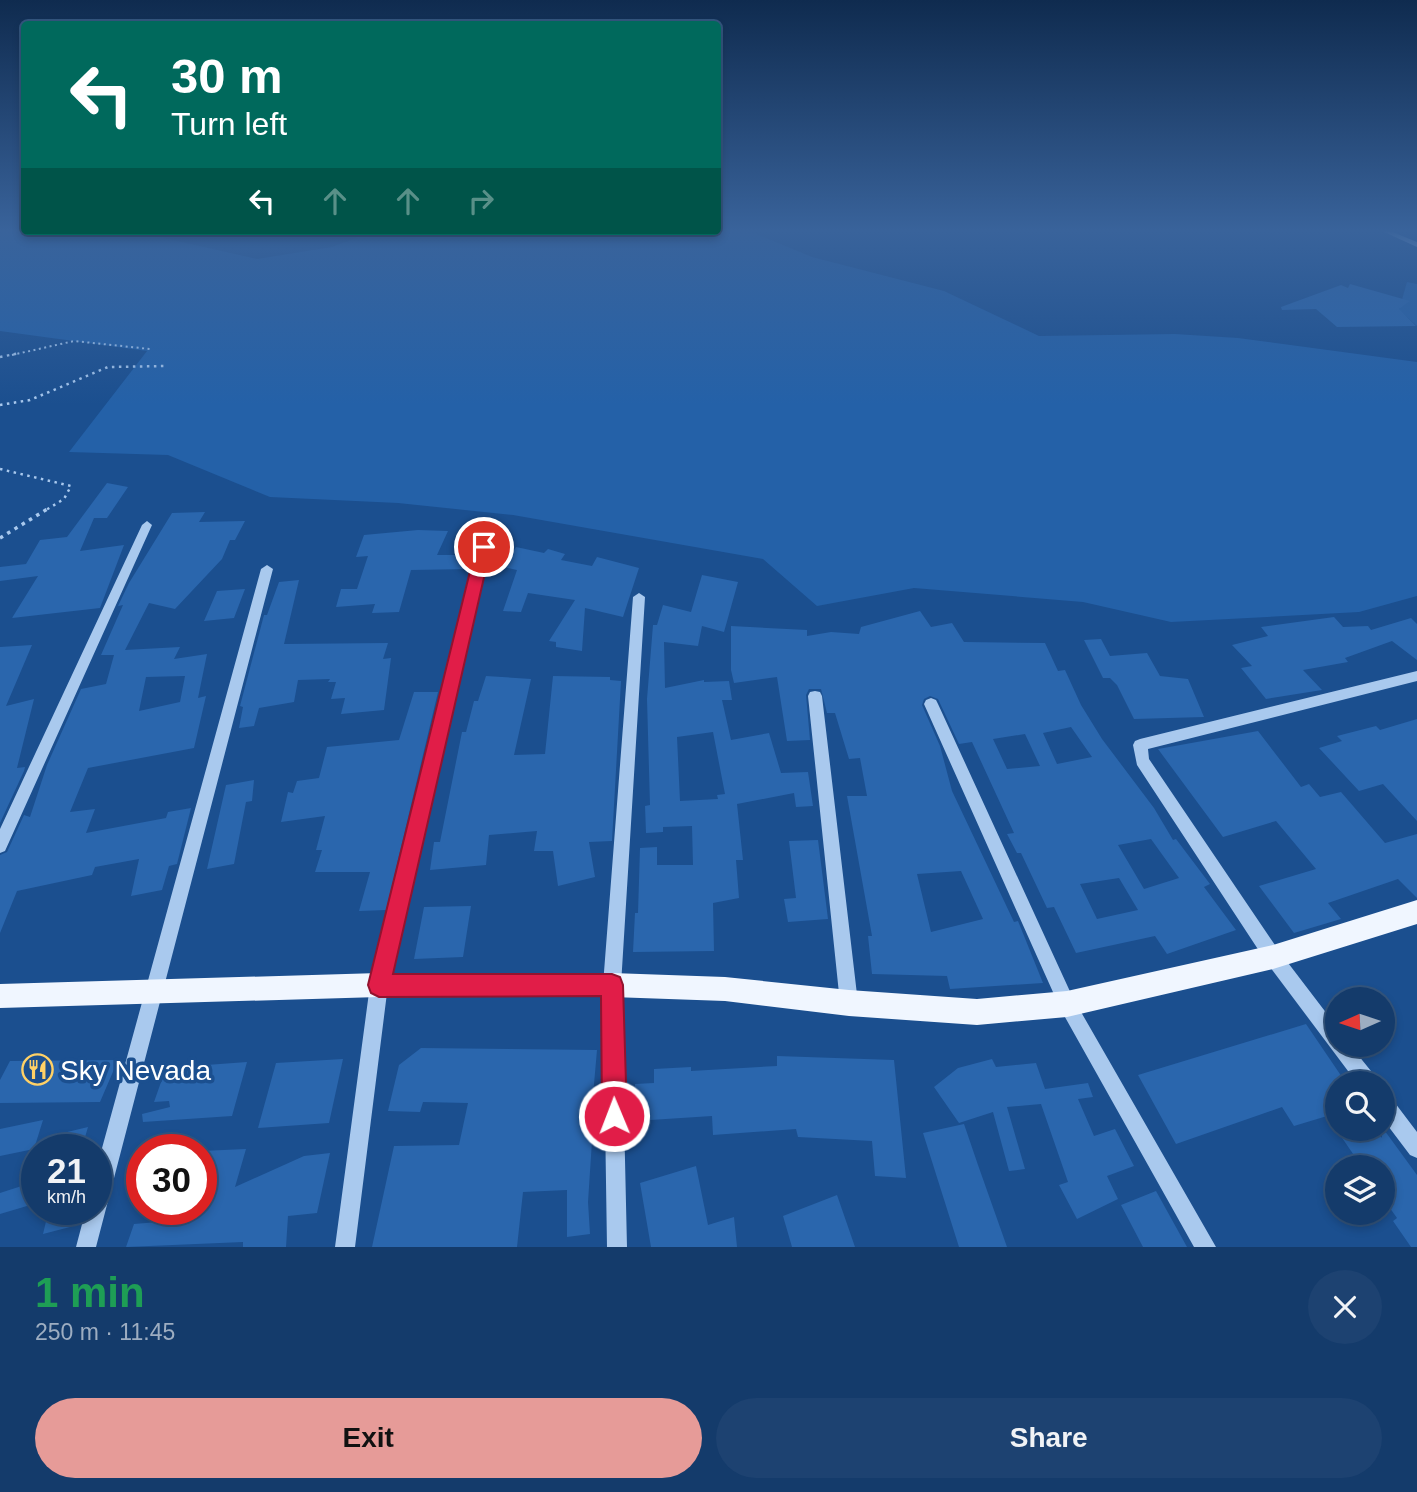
<!DOCTYPE html>
<html lang="en">
<head>
<meta charset="utf-8">
<style>
  :root { --surface:#143b6b; --page:#1d4271; --text:#f1f3f6; --muted:#9dadc1; --line:#33557e; --accent:#e69b98 }
  body { margin:0; font-family:Arial,sans-serif; background:var(--page); color:var(--text); height:100vh; display:flex; flex-direction:column; font-size:26px; white-space:nowrap }
  * { box-sizing:border-box; margin:0 }
  p { font-size:23px; color:var(--muted) }
  .icon { flex:none; width:38px; height:38px; fill:none; stroke:currentColor; stroke-width:2; stroke-linecap:round; stroke-linejoin:round }
  .map { position:relative; height:1247px; overflow:hidden }
  .panel { display:flex; flex-direction:column; background:var(--surface); flex:1 }
  .panel>* { flex:none }
  .banner { position:absolute; left:21px; top:21px; width:700px; height:214px; border-radius:7px; box-shadow:0 4px 10px #0003,0 0 0 2px var(--line); background:#00695c; color:#fff; overflow:hidden }
  .needle { width:46px; rotate:267deg }
  .controls { position:absolute; left:1325px; top:987px; display:grid; gap:14px }
  .controls a { display:grid; place-items:center; width:70px; height:70px; border-radius:50%; background:var(--surface); box-shadow:0 4px 10px #0003,0 0 0 2px var(--line); font-size:35px }
  .speed { position:absolute; left:21px; top:1134px; display:flex; gap:14px; font-size:35px; font-weight:700; text-align:center }
  .speed>* { display:grid; place-content:center; width:91px; height:91px; border-radius:50%; background:var(--surface); box-shadow:0 4px 10px #0003,0 0 0 2px var(--line); line-height:1 }
  .speed small { font-size:18px; font-weight:400 }
  .speed .limit { border:10px solid #d22; background:#fff; color:#111 }
  .pin { position:absolute; display:grid; place-items:center; width:60px; height:60px; color:#fff; margin:-30px; border:4px solid #fff; border-radius:50%; box-shadow:0 2px 7px #0007 }
  .me { position:absolute; width:77px; margin:-38px; rotate:359deg; stroke-linejoin:round; filter:drop-shadow(0 0 5px #0008) }
  .turn { display:flex; align-items:center; gap:24px; height:147px; padding:0 35px; font-size:32px }
  .turn .icon { width:91px; height:91px; stroke-width:2.5 }
  .turn b { display:block; font-size:49px; line-height:60px }
  .lanes { display:flex; align-items:center; height:66px; padding:0 35px; background:#0003; justify-content:center; gap:35px; direction:ltr }
  .lanes .off { opacity:.35 }
  .round { display:grid; place-items:center; flex:none; width:74px; height:74px; border-radius:37px; background:var(--page) }
  .headline { display:flex; align-items:center; justify-content:space-between; height:119px; padding:0 35px }
  h1 { font-size:42px; font-weight:700; line-height:52px; color:#1e9e55 }
  .button { display:flex; gap:14px; margin-top:auto; padding:14px 35px }
  .button a { flex:1; height:80px; border-radius:42px; background:var(--accent); color:#111; font-size:28px; font-weight:700; line-height:80px; text-align:center }
  .button a+a { background:var(--page); color:var(--text) }
  .map>svg:first-child { display:block }
</style>
</head>
<body>
<div class="map">
<svg width="1417" height="1247" viewBox="0 0 1417 1247">
  <rect width="100%" height="100%" fill="#1b4f8f"/>
  <!-- green -->
  <path fill="#2461a8" d="M0,231h133l124,28 75,-12 42,-16h375l63,26 132,34 95,45 136,-2 63,4 179,24v234l-58,16 -188,10 -88,-20 -169,-14 -97,18 -54,-47 -250,-44 -115,-12 -128,-6 -102,-42 -99,-3 78,-101 -147,-20z
    M1407,282l10,2v42l-18,-16z"/>
  <!-- building -->
  <path fill="#2a66ad" fill-rule="evenodd" d="M1350,284l60,17 -11,8 17,17 -79,1 -21,-18 -34,1 -1,-3 60,-22 7,3z
    M107,483l21,4 -21,31h-13l-14,33 44,-6 -24,63 -88,10 26,-42 -38,5v-14l26,-3 14,-24 27,-3z
    M205,512l-6,10 46,-1 -10,19h-5l-8,19 -47,50 -26,-6 -24,47 55,-3 -6,12 33,-5 -9,44 8,-2 -12,52 -106,20 -18,44 25,-3 -9,24 80,-15 2,-6 23,-4 -14,56 -8,2 -7,24 -31,6 8,-37 -44,8 -3,8 -75,16 -17,42v-78l7,-3 17,-37 6,2 17,-52 34,-76 25,-5 8,-29h-13l22,-50 -5,1 11,-23 43,-70zM185,676l-5,26 -41,9 7,-34z
    M418,530l30,1 -11,24h36l-4,14 -58,1 -12,42 -27,1 3,-9 -39,3 5,-18h16l11,-33 -12,1 8,-22z
    M516,547l28,6 4,-4 17,5 -4,6 31,6 5,-9 42,11 -16,49 -38,-9 -3,43 -26,-4v-5l-7,-1 26,-41 -47,-7 -7,19 -18,-1 14,-41 -14,-3z
    M702,575l36,7 -14,50 -22,-6 -4,20 -34,-4 1,46 39,-8v2l25,-1 3,19h-10l9,40 38,-7 12,40 27,-1 5,34 -17,1 -2,-14 -57,11 6,56h-7l3,38 -26,5 1,48 -81,1 2,-39h3l2,-65 17,-1v18h36l-1,-39 -29,1v5l-17,1 -1,-27 5,-1 -3,-106 6,-74h4l6,-20 28,7zM713,732l12,62 -8,1 1,4 -38,2 -3,-64z
    M299,580l-15,64 104,-1 -5,16 8,-1 -7,52 -43,4 4,-16 -14,1 5,-17h-8l2,-3 -32,1 -4,22 -35,6 -5,18 -15,2 4,-21 -3,-1 24,-91h3l12,-33z
    M245,589l-11,29 -30,3 13,-30z
    M920,611l11,16 21,-4 12,19 81,1 13,28 7,-1 16,35 21,34 52,69 19,32 3,-1 34,45 -6,3 32,43 -69,24 -12,-18 -79,17 -22,-46 -7,1 -26,-55h-4l-10,-19 7,-1 -42,-91 -13,2 -21,-45 -8,-3 -6,3 -2,6 18,41 12,45 62,131 4,-1 25,62 -93,6 -3,-13 -75,-2 -4,-38h4l-25,-140h20l-7,-38 -11,1 -14,-46h-8l-6,-24h-12l-3,6 4,45 -23,1 -10,-64 -43,6 -3,-13v-44l76,4v6l24,-4 28,2 2,-7zM1071,727l21,30 -35,7 -14,-31zM1025,734l15,32 -33,3 -14,-30zM1151,839l28,39 -35,11 -26,-44zM961,871l22,48 -52,13 -14,-58zM1119,878l19,32 -41,9 -17,-35z
    M1334,617l9,10 25,-1 3,4 40,-12 6,6v36l-25,-19 -47,17 3,4 -45,8 19,20 -56,9 -25,-31 11,-2 -20,-21 36,-9 -7,-9z
    M1101,639l9,17 37,-3 13,23 28,3 16,38 -70,2 -17,-34 -7,-7h-7l-19,-38z
    M32,645l-26,61 28,-7 -17,69 8,-1 -1,4 -24,52v-176z
    M486,676l45,3 -17,76 31,-1 8,-78 57,1v3l11,1 -9,160 -23,1 6,35 -37,9 -5,-35h-19l3,-20 -48,4 -3,30 -56,5 4,-28h6l22,-110h4l8,-31h4z
    M414,692h24l-52,218 -27,1 11,-39h-55l7,-22h-6l9,-34 -44,6 7,-30 5,1 4,-12 22,-3 8,-31 72,-7z
    M1417,719v102l-34,-37 -24,7 -40,-43 23,-7 -5,-5 39,-10 4,4z
    M1258,731l43,56 8,-3 11,13 21,-5 44,51 32,-9v64l-19,-19 -70,24 13,16 -47,14 -35,-47 57,-17 -40,-48 -53,16 -65,-88z
    M254,780l-2,21 -6,1 -12,62 -27,5 19,-84z
    M818,840l10,79 -40,3 -4,-23 12,-1 -7,-57z
    M471,906l-8,51 -49,2 10,-52z
    M1306,1024l40,59h-9v30l-43,13 -12,-19 -106,37 -38,-69z
    M421,1048l176,2 -8,91h3l-4,61 2,32 -23,3v-47l-44,2 -6,55h-145l22,-101 65,-1 9,-42 -45,-1 -3,10 -32,-1 11,-46z
    M777,1056l117,4 12,118 -31,-2 -3,-35 -74,-4 -2,-8 -83,6 -1,-19 -77,5v-37l19,-1v-14l37,-2v4l86,-5z
    M343,1059l-14,64 -71,5 18,-65z
    M992,1059l4,8 40,-4 9,26 43,-6 5,14 -15,2 16,37 21,-7 19,37 -27,10 11,23 -41,20 -18,-34 9,-3 -27,-78 -34,3 18,62 -16,2 -16,-59 -34,11 -25,-36 24,-19z
    M118,1060l-18,42 -100,1v-23l10,-19z
    M247,1062l-15,54 -89,6 -1,-8 28,-7 -1,-6 -15,1 12,-34z
    M43,1120l-9,29 -34,7v-27z
    M964,1124l14,41 29,82h-48l-36,-114z
    M88,1127l-5,17 -28,6 4,-16z
    M1382,1127l35,48v72h-6l-18,-26 4,-3 -15,-21v-30h-20l-26,-38h40l6,9z
    M246,1149l-11,38 69,-31 26,-3 -13,60 -29,3 -2,31h-43v-5l-117,5 8,-23 47,-4 3,-11h17v-58z
    M696,1166l12,59 26,-8 3,30h-86l-11,-64z
    M37,1181v22l-37,11v-21z
    M1156,1191l31,56h-44l-22,-42z
    M837,1195l18,52h-63l-9,-31z
    M49,1209h25l-4,18 -27,7z"/>
  <g fill="none" stroke-linecap="round" stroke-linejoin="round">
    <!-- path-far2 -->
    <path stroke="#a9c9ee" stroke-width="2" stroke-dasharray="2 3.5" stroke-linecap="butt" d="M12,355l62,-14 76,8"/>
    <!-- path-far1 -->
    <path stroke="#a9c9ee" stroke-width="2.5" stroke-dasharray="2.5 4.5" stroke-linecap="butt" d="M0,357l20,-4
      M0,405l30,-5 78,-33 56,-1
      M0,469l71,17 -7,13 -18,11"/>
    <!-- path -->
    <path stroke="#a9c9ee" stroke-width="3.5" stroke-dasharray="3.5 5" stroke-linecap="butt" d="M0,538l49,-30"/>
    <!-- minor -->
    <path fill="#a9c9ee" fill-rule="evenodd" d="M1382,231h8l27,11v5z
      M147,521l5,4 -147,326 -5,2v-24l142,-304z
      M484,543l6,4 -102,438 -33,262h-20l35,-262 108,-438z
      M267,565l6,4 -177,678h-20l10,-38h10v-39l165,-601z
      M639,593l6,4 -24,388 6,262h-20l-4,-262 30,-388z
      M1417,671v10l-269,68 1,10 130,192 58,76v18h13l25,31 2,7h-20l-90,-120 -130,-198 -4,-20 2,-4 5,-2z
      M815,691l5,1 2,4 36,307 -3,6 -6,3 -6,-3 -3,-6 -32,-307 2,-4z
      M931,698l5,2 2,4 135,294 143,249h-22l-133,-237 -137,-306 2,-4z
      M1382,1093l7,2 28,37v26l-7,-3 -28,-37z"/>
    <!-- major -->
    <path fill="#f0f6ff" fill-rule="evenodd" d="M1417,900v24l-144,45 -206,48 -90,8 -128,-9 -124,-15 -113,-4h-233l-379,11v-24l379,-11h233l113,4 124,13 128,9 90,-8 206,-46z"/>
  </g>
  <!-- sky -->
  <linearGradient id="sky" x2="0" y2="1"><stop stop-color="#0f2b4f"/><stop offset="0.57" stop-color="#39639b"/><stop offset="1" stop-color="#39639b" stop-opacity="0"/></linearGradient>
  <rect width="1417" height="405" fill="url(#sky)"/>
  <!-- route -->
  <path fill="#e11d48" stroke="#92132f" stroke-width="2" d="M484,542l7,5 -98,427h219l8,3 3,8 4,131 -4,9 -9,3 -8,-3 -4,-9 -1,-120 -222,1 -8,-4 -3,-8 108,-438z"/>
  <!-- icons -->
  <defs>
    <symbol id="restaurant-ring" viewBox="-11 -11 22 22"><circle r="9.5" fill="#1b4f8f" stroke="#ffd166" stroke-width="1.5"/><path d="M-5-6h1v4h1v-4h1v4h1v-4h1v5L-1.5 .5V6h-2V.5L-5-1ZM5-6V6H3V1.5H1.5Q1.5-4 5-6Z" fill="#ffd166"/></symbol>
  </defs>
  <g fill-rule="evenodd">
    <use href="#restaurant-ring" x="20" y="1052" width="35" height="35"/>
  </g>
  <g text-anchor="middle" dominant-baseline="central" stroke-width="7" stroke-linejoin="round" paint-order="stroke">
    <!-- near-poi labels -->
    <g font-size="28" fill="#fff" stroke="#1b4f8f" text-anchor="start">
      <text x="60" y="1070">Sky Nevada</text>
    </g>
  </g>
</svg>
<div class="controls">
<a><svg class="needle" viewBox="-14 -14 28 28"><path d="M0-13l5 13h-10z" fill="#e53935"/><path d="M0 13l5-13h-10z" fill="#9dadc1"/></svg></a>
<a><svg class="icon" aria-label="search" viewBox="0 0 24 24"><circle cx="10" cy="10" r="6"/><path d="M15 15l6 6"/></svg></a>
<a><svg class="icon" aria-label="layers" viewBox="0 0 24 24"><path d="M12 4l9 5-9 5-9-5zM3 14l9 5 9-5"/></svg></a>
</div>
<div class="speed"><div>21<small>km/h</small></div><div class="limit">30</div></div>
<div class="pin" style="left:484px;top:547px;background:#d93025"><svg class="icon" aria-label="arrive" viewBox="0 0 24 24"><path d="M6 21V4h12l-3 4 3 4H6"/></svg></div>
<svg class="me" style="left:614px;top:1116px" viewBox="-20 -20 40 40"><circle r="17" fill="#e11d48" stroke="#fff" stroke-width="3"/><path d="M0-11L8 9 0 5-8 9z" fill="#fff"/></svg>
<div class="banner">
<div class="turn"><svg class="icon" aria-label="left" viewBox="0 0 24 24"><path d="M17 20v-9H6M10 6l-5 5 5 5"/></svg><div><b>30 m</b>Turn left</div></div>
<div class="lanes"><svg class="icon" aria-label="left" viewBox="0 0 24 24"><path d="M17 20v-9H6M10 6l-5 5 5 5"/></svg><svg class="icon off" aria-label="ahead" viewBox="0 0 24 24"><path d="M12 20V5M6 11l6-6 6 6"/></svg><svg class="icon off" aria-label="ahead" viewBox="0 0 24 24"><path d="M12 20V5M6 11l6-6 6 6"/></svg><svg class="icon off" aria-label="right" viewBox="0 0 24 24"><path d="M7 20v-9h11M14 6l5 5-5 5"/></svg></div>
</div>
</div>
<section class="panel">
<div class="headline"><div><h1>1 min</h1><p>250 m · 11:45</p></div><a class="round"><svg class="icon" aria-label="close" viewBox="0 0 24 24"><path d="M6 6l12 12M18 6L6 18"/></svg></a></div>
<div class="button"><a>Exit</a><a>Share</a></div>
</section>
</body>
</html>
